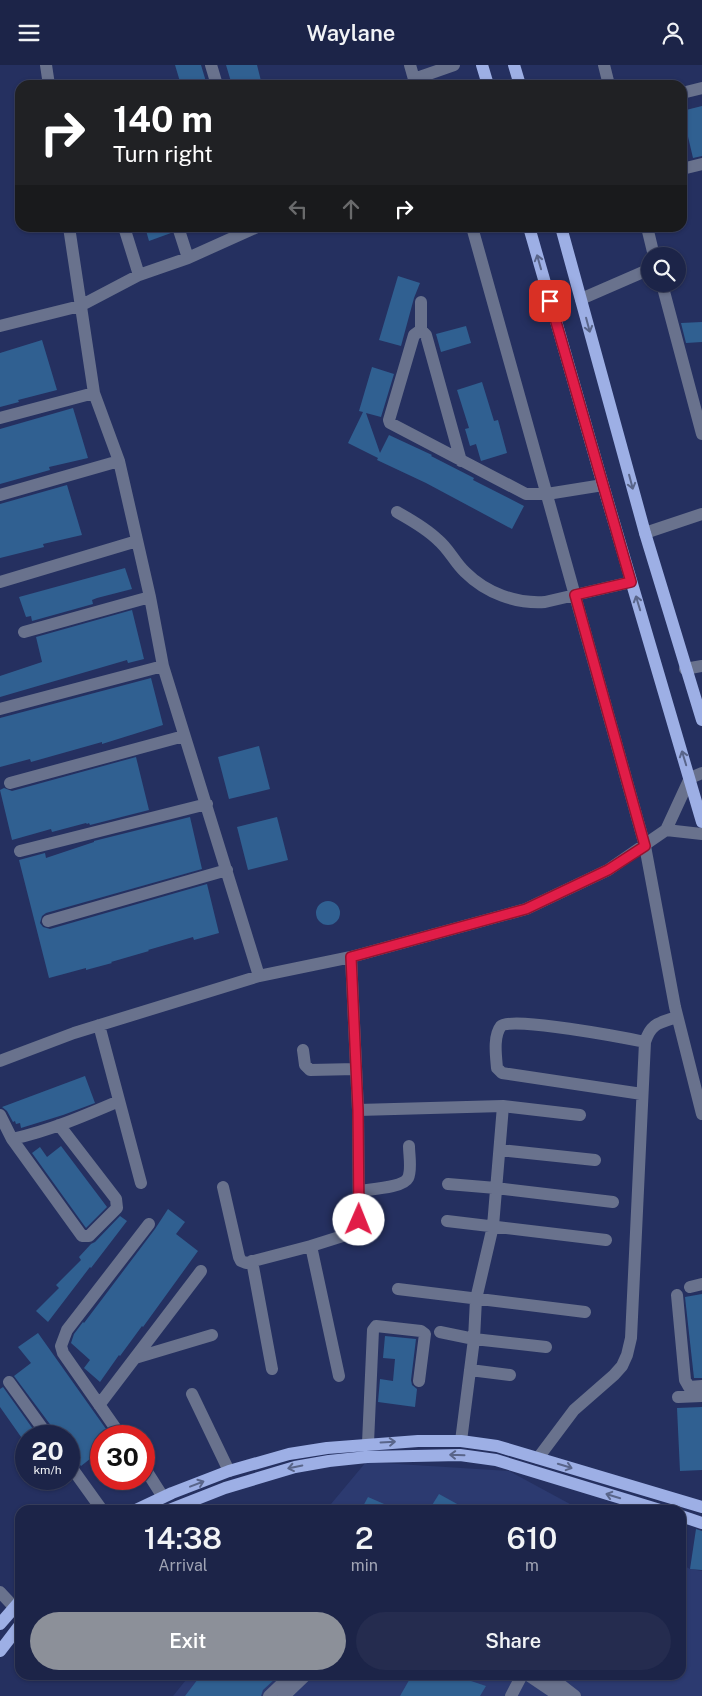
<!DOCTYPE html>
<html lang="en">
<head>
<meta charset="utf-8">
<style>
  :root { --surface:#1c2448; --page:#252c4f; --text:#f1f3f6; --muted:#a0a4b4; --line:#3a4160; --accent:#8c9099 }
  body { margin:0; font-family:"Public Sans",sans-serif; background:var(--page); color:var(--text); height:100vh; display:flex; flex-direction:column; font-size:19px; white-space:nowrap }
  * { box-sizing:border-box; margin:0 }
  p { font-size:16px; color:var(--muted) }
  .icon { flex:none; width:28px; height:28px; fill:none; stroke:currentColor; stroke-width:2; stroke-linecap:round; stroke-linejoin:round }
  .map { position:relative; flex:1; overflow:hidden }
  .sheet { position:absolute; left:15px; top:1440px; width:671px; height:175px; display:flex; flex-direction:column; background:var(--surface); border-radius:15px; box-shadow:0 1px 4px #0004,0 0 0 1px var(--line) }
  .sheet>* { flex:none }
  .hud { position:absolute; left:15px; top:15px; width:672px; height:152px; border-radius:15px; box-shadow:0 1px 4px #0004,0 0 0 1px var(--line); background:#202124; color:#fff; overflow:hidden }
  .controls { position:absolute; left:641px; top:182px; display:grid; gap:10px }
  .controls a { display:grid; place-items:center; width:45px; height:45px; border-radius:50%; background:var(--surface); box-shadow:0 1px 4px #0004,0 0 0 1px var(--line); font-size:25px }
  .speed { position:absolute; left:15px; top:1360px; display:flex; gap:10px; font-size:25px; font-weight:700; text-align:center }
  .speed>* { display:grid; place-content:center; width:65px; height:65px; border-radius:50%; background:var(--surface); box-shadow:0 1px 4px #0004,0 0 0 1px var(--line); line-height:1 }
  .speed small { font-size:12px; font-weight:400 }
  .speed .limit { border:8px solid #d22; background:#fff; color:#111 }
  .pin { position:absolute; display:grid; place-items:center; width:42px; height:42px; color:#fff; margin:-21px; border-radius:10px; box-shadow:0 2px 8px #0006 }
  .me { position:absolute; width:55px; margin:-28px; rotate:1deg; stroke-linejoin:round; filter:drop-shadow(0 0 4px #0008) }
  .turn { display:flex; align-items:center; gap:18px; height:105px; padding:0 15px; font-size:22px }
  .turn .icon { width:65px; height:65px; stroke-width:2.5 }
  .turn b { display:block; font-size:35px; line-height:42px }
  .lanes { display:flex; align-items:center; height:48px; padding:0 15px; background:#0003; justify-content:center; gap:25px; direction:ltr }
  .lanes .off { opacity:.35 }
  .eta { display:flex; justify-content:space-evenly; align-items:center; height:85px; text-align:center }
  .eta b { font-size:30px; font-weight:600; line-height:35px }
  .button { display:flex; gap:10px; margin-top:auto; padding:10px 15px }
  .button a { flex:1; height:58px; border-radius:30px; background:var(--accent); color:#fff; font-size:20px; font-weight:600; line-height:58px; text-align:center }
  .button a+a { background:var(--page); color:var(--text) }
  header { display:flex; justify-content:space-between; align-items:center; height:65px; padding:0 15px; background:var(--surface); font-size:22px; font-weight:600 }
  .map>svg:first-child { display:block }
</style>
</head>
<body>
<header><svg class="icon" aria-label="menu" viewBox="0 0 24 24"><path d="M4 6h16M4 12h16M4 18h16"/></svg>Waylane<svg class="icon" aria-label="person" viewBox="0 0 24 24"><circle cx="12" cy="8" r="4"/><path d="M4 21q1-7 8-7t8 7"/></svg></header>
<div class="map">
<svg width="702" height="1631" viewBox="0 0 702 1631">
  <rect width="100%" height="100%" fill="#253060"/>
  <!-- built -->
  <path fill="#2c3a70" d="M366,1397l143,9 72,39h-255z
    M681,1499l9,5 12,2v125h-529l17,-21h491z"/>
  <!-- building -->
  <path fill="#306091" d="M175,0h26l6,20h-26z
    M226,0h31l5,20h-30z
    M702,41v50l-9,2 -11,-47z
    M145,162h25l1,6 -22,8z
    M398,211l22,7 -6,15 -13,48 -22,-6z
    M702,257v20l-16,1 -5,-20z
    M466,261l5,17 -30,9 -5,-18z
    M42,275l15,50 -39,10 1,2 -19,5v-54z
    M372,302l22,7 -13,43 -15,-4 14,40 9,-18 43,20 -1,1 43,22 -1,2 51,26 -12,23 -86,-46 -49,-23 1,-2 -30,-15 15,-31 -4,-1z
    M482,317l12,39 4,-1 9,33 -26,8 -5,-17 -6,2 -5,-17 4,-1 -12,-38z
    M73,343l15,50 -39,9 1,3 -50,14v-55z
    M67,420l15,50 -39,9 1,3 -44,11v-54z
    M125,503l7,21 -35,9 -5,2 1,4 -61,17 -1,-5 -5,1 -7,-20z
    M132,545l12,49 -16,4 -1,-3 -127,37v-21l42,-14 -6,-25z
    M151,613l12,47 -61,19v-2l-71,20 -1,-3 -30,8v-49z
    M259,681l11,43 -41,10 -11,-42z
    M136,692l13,53 -59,15 -1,-2 -2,1 -1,-1 -34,9 -1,-3 -39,11 -12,-50 4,-2 8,3z
    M190,752l12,52 -156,44 -4,3 -2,7 3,4 7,2 157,-45 12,49 -25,7 -1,-3 -45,13 1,1 -38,11 1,1 -26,7v-2l-37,10 -30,-118 26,-7 1,5 48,-16v-1z
    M277,752l11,43 -40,10 -11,-43z
    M316 848a12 12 0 1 1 24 0a12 12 0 1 1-24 0Z
    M85,1011l10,27 -32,12 -42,13 -1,-5 -4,1 -1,-3 -2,1 -6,-11 -5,-4z
    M61,1081l46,61 -21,21 -54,-75 8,-6 7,10z
    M168,1144l17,13 -9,12 22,17 -55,76 -1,-1 -22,30 -1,-1 -19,27 -16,-14 6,-8 -19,-17 3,-9 9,-12 1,1 71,-94z
    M120,1151l7,5 -36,47 -1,-1 -42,55 -12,-11 23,-23 -3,-3 25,-25 -2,-3 12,-13 4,-2z
    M702,1229v84h-8l-9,-81z
    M38,1268l73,103h-10v27l-6,-8 -14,11 -12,-14v-16h-13l-1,-5 -41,-55 17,-13 -13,-16z
    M385,1271l31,3 -5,41 1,5 5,4 -2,18 -37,-5 2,-23 13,2 2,-22 -12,-1z
    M3,1322l35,49h-12v8l-26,-37v-18z
    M702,1342v63l-22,1 -3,-63z
    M439,1429l29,16h-39z
    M368,1432l30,13h-37z
    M696,1464l6,2v39l-12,-1z
    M201,1610h70l4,4 -12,11 -2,6h-76z
    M412,1610h41l33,11 -6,10h-80z"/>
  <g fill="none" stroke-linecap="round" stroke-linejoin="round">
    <!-- minor -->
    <path stroke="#69728d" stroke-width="12" d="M46,0l3,20
      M211,0l6,20
      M410,0l4,14 4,6
      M604,0l5,20
      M414,14l40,-14
      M682,28l20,-5
      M682,104l20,-5
      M69,162l25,166 25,68 31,136 13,69 96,310
      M124,162l15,48
      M178,162l10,31
      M472,162l173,619 30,161 27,107
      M647,162l7,29
      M662,219l40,150
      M581,234l69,-30
      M421,237v28
      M0,261l80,-20 59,-31 49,-17 69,-31
      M0,353l94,-25
      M461,396l-35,-126 -5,-5 -7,5 -25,85 1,3 136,71h21l56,-9
      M0,430l119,-34
      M397,447c14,8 29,16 41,28 11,9 17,23 27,32 21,21 51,32 80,30l86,-20
      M645,468l57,-19
      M0,517l137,-41
      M24,567l126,-35
      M685,604l17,-3
      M0,644l163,-43
      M10,718l174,-47
      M666,765l36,4
      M20,786l187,-47
      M48,856l179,-51
      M99,960l42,158
      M303,985l2,15 5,5 46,-1
      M0,996l74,-28 185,-57 92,-19 175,-48 82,-39 58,-40 24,-52 12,-5
      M642,1029l-140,-21 -5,-5c-1,-12 -4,-32 4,-42 9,-10 125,12 144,16
      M358,1045l145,-4 77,9
      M0,1050l12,24c37,-8 72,-23 107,-38
      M12,1074l70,97h7l28,-28 -1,-9 -57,-74
      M500,1085l95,10
      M448,1119l48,4 117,14
      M223,1122l16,70 2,4 5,2 65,-17
      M359,1126c11,-2 44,-3 49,-13 4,-8 1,-23 1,-32
      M447,1156l159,19
      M252,1196l20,108
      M690,1222l12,-3
      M398,1224l187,23
      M677,1230l8,85 4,7 13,-1
      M440,1267l34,7 72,8
      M135,1293l77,-23
      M470,1305l40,5
      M339,1311l-28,-130 38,-12 10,-14 -1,-110 -7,-153
      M9,1317l39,54
      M192,1329l37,77
      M678,1332l24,-1
      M99,1340l102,-134
      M121,1371l-58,-83 -2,-7 6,-16 82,-106
      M461,1376l13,-102 2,-40 17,-73 10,-120
      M368,1378l5,-113 3,-4 45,5 4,3 -6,47
      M538,1393l36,-48 40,-35 8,-9 5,-11 4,-17 14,-296c6,-19 14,-19 32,-25
      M69,1399l33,46
      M144,1402l19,30
      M0,1527l14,15
      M528,1610l31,21
      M548,1610l27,21
      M269,1631l22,-21
      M284,1631l22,-21
      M511,1631l11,-21"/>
    <!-- major -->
    <path stroke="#9dafe5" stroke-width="12" d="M482,0l6,20
      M514,0l6,20
      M529,162l74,258 99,337
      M561,162l84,306 57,187
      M136,1445l36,-17 57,-22 60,-17 38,-6 91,-7h43l36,5 205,61
      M169,1445l56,-22 70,-21 34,-6 38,-4 93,-2 36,5 164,50
      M681,1451l21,7
      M0,1559l20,-23
      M0,1586l20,-26"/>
  </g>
  <!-- one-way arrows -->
  <defs><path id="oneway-shaft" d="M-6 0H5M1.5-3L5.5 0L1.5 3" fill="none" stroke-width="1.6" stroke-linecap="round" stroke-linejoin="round" transform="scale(1.25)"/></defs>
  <g stroke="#59658a">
    <use href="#oneway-shaft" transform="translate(539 197) rotate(-106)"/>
    <use href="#oneway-shaft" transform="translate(588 260) rotate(75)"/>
    <use href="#oneway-shaft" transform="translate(631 417) rotate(75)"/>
    <use href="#oneway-shaft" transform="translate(638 538) rotate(-107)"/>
    <use href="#oneway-shaft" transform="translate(684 693) rotate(-107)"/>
    <use href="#oneway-shaft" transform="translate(388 1377) rotate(-3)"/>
    <use href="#oneway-shaft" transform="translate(457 1390) rotate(-178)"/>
    <use href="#oneway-shaft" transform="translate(565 1401) rotate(17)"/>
    <use href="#oneway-shaft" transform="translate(295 1402) rotate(168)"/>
    <use href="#oneway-shaft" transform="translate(197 1419) rotate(-21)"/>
    <use href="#oneway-shaft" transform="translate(613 1431) rotate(-163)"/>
  </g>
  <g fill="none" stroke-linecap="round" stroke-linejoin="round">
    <defs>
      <path id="route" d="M359,1155l-1,-110 -7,-153 175,-48 82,-39 37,-24 -70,-251 56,-13 -81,-281"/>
    </defs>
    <!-- route casing -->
    <use href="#route" stroke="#92132f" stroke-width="12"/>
    <!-- route -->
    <use href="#route" stroke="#e11d48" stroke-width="9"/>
  </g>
</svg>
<div class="controls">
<a><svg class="icon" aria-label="search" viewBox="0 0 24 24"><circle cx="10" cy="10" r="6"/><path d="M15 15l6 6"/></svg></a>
</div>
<div class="speed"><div>20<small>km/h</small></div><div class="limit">30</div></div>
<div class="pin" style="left:550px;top:236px;background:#d93025"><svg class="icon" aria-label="arrive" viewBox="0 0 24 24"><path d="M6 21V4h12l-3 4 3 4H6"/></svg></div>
<svg class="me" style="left:359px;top:1155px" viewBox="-20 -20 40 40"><circle r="19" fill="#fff"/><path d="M0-13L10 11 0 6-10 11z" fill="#e11d48"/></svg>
<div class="hud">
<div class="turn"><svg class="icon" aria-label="right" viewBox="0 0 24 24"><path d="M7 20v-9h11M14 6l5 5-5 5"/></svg><div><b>140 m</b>Turn right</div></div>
<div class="lanes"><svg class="icon off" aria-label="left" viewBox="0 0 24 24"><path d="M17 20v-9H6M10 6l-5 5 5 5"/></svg><svg class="icon off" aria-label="ahead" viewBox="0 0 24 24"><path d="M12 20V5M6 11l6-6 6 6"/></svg><svg class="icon" aria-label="right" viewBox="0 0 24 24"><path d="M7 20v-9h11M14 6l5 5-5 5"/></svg></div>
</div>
<section class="sheet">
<div class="eta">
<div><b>14:38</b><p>Arrival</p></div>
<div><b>2</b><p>min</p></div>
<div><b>610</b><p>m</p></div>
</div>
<div class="button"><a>Exit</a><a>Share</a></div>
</section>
</div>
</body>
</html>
